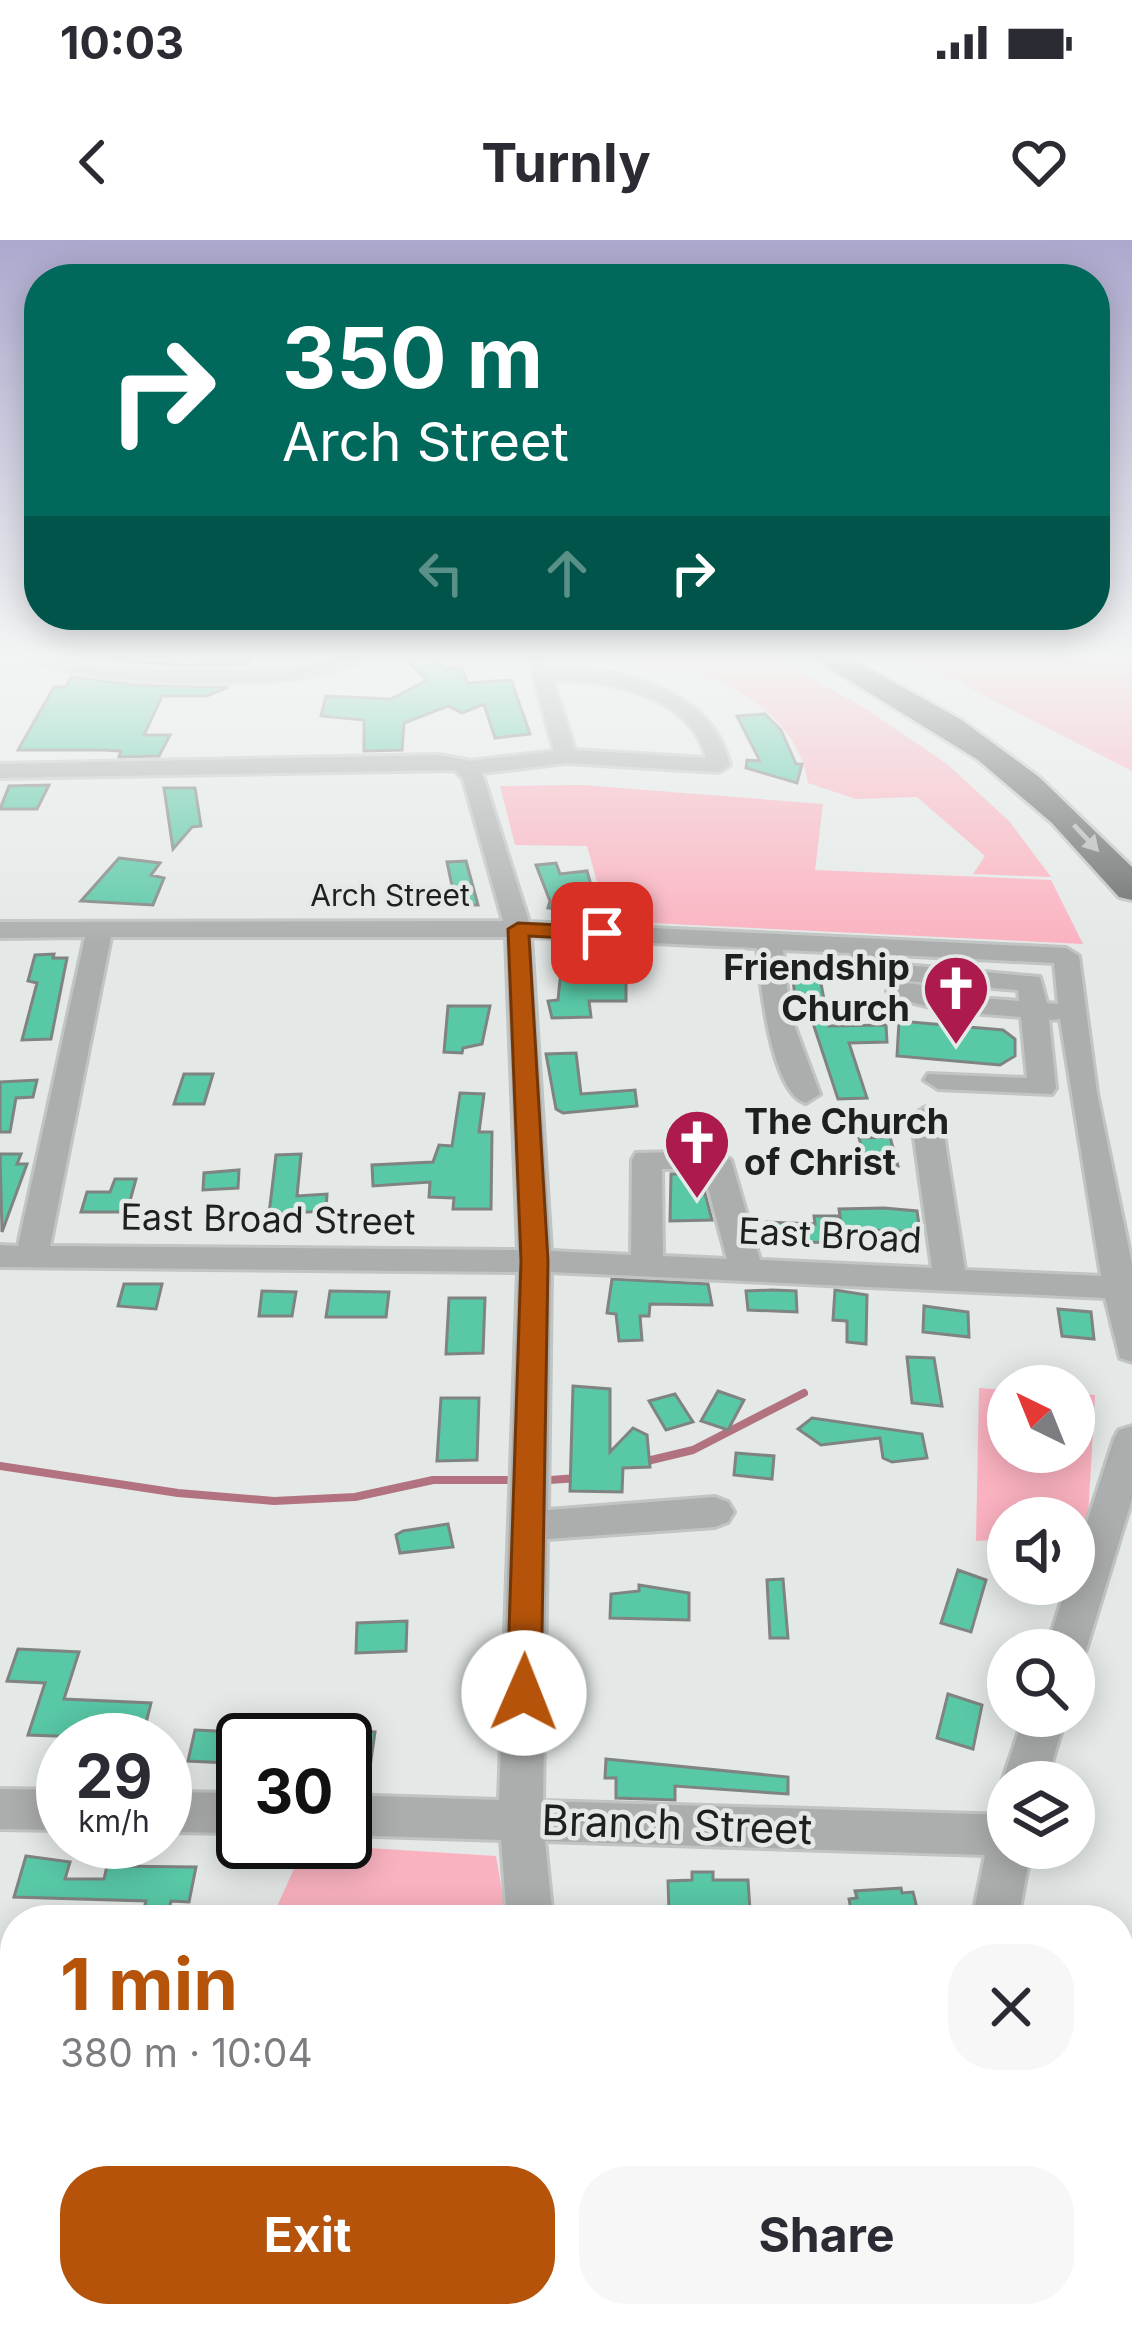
<!DOCTYPE html>
<html lang="en">
<head>
<meta charset="utf-8">
<style>
  :root { --surface:#fff; --page:#f7f7f7; --text:#2b2b33; --muted:#7c7c81; --accent:#b45309 }
  body { margin:0; font-family:Inter,sans-serif; background:var(--page); color:var(--text); height:100vh; display:flex; flex-direction:column; font-size:45px; white-space:nowrap }
  * { box-sizing:border-box; margin:0 }
  p { font-size:39px; color:var(--muted) }
  .icon { flex:none; width:66px; height:66px; fill:none; stroke:currentColor; stroke-width:2; stroke-linecap:round; stroke-linejoin:round }
  .map { position:relative; flex:1; overflow:hidden }
  .side { position:absolute; left:0px; top:1665px; width:1134px; height:423px; display:flex; flex-direction:column; background:var(--surface); border-radius:48px 48px 0 0; box-shadow:0 6px 30px #0003 }
  .side>* { flex:none }
  .guide { position:absolute; left:24px; top:24px; width:1086px; height:366px; border-radius:48px; box-shadow:0 6px 30px #0003; background:#00695c; color:#fff; overflow:hidden }
  .needle { width:78px; rotate:317deg }
  .tools { position:absolute; left:987px; top:1125px; display:grid; gap:24px }
  .tools a { display:grid; place-items:center; width:108px; height:108px; border-radius:50%; background:var(--surface); box-shadow:0 6px 30px #0003; font-size:60px }
  .speed { position:absolute; left:36px; top:1473px; display:flex; gap:24px; font-size:60px; font-weight:700; text-align:center }
  .speed>* { display:grid; place-content:center; width:156px; height:156px; border-radius:50%; background:var(--surface); box-shadow:0 6px 30px #0003; line-height:1 }
  .speed small { font-size:30px; font-weight:400 }
  .speed .limit { border:6px solid #111; border-radius:18px; background:#fff; color:#111 }
  .pin { position:absolute; display:grid; place-items:center; width:102px; height:102px; color:#fff; margin:-51px; border-radius:24px; box-shadow:0 6px 18px #0006 }
  .me { position:absolute; width:132px; margin:-66px; rotate:1deg; stroke-linejoin:round; filter:drop-shadow(0 0 9px #0008) }
  .turn { display:flex; align-items:center; gap:42px; height:252px; padding:0 60px; font-size:54px }
  .turn .icon { width:156px; height:156px; stroke-width:2.5 }
  .turn b { display:block; font-size:84px; line-height:102px }
  .lanes { display:flex; align-items:center; height:114px; padding:0 60px; background:#0003; justify-content:center; gap:60px; direction:ltr }
  .lanes .off { opacity:.35 }
  .round { display:grid; place-items:center; flex:none; width:126px; height:126px; border-radius:48px; background:var(--page) }
  .head { display:flex; align-items:center; justify-content:space-between; height:204px; padding:0 60px }
  h1 { font-size:72px; font-weight:700; line-height:90px; color:var(--accent) }
  .button { display:flex; gap:24px; margin-top:auto; padding:24px 60px }
  .button a { flex:1; height:138px; border-radius:48px; background:var(--accent); color:#fff; font-size:48px; font-weight:700; line-height:138px; text-align:center }
  .button a+a { background:var(--page); color:var(--text) }
  .status { display:flex; justify-content:space-between; align-items:center; height:84px; padding:0 60px; background:var(--surface); direction:ltr }
  .status svg { height:33px; fill:currentColor }
  header { display:flex; justify-content:space-between; align-items:center; height:156px; padding:0 60px; background:var(--surface); font-size:54px; font-weight:700 }
  .map>svg:first-child { display:block }
</style>
</head>
<body>
<div class="status"><b>10:03</b><svg viewBox="0 0 49 12"><path d="M0 12V9h3v3zM5 12V6h3v6zM10 12V3h3v9zM15 12V0h3v12zM26 1h20v11H26zM47 4h2v5h-2z"/></svg></div>
<header><svg class="icon" aria-label="back" viewBox="0 0 24 24"><path d="M15 5l-7 7 7 7"/></svg>Turnly<svg class="icon" aria-label="heart" viewBox="0 0 24 24"><path d="M12 20l-8-8c-3-5 5-10 8-4 3-6 11-1 8 4z"/></svg></header>
<div class="map">
<svg width="1132" height="2086" viewBox="0 0 1132 2086">
  <rect width="100%" height="100%" fill="#e4e9e7"/>
  <!-- green -->
  <path fill="#fbb2c0" d="M629,413l140,2 94,52 84,57 62,57 42,56 -78,-3 12,-18 -68,-59 -61,2 -48,-16c-10,-62 -68,-99 -126,-114 -11,-3 -25,0 -37,0z
    M901,413h231v118z
    M582,545l241,19 -8,66 236,10 32,64 -475,-23 -21,-75 -72,-1 -15,-59z
    M979,1148l29,2v62h66v-58l21,1 -8,140 -13,1v-18h-66v21l-32,2z
    M305,1604l191,12 11,64h-236z
    M15,1915v158h558l2,13h-575v-163z"/>
  <g fill="none" stroke-linecap="round" stroke-linejoin="round">
    <!-- stream -->
    <path stroke="#b2727f" stroke-width="8" d="M643,1222l50,-12 111,-57
      M0,1226l178,27 96,8 81,-4 78,-17h75
      M550,1240l28,-2"/>
  </g>
  <!-- building -->
  <path fill="#58c8a7" stroke="#7f8482" stroke-width="3" d="M86,413h167l-3,11 -68,1 -100,-6z
    M398,413h33l13,16 17,-2 7,16 43,-3 19,54 -35,4 -11,-34 -22,9 -14,-7 -44,17 -2,27 -38,1v-31l-43,-4 5,-20 65,3 36,-19z
    M72,436l63,9 93,2 -21,9h-45l-18,39h26l-11,21 -40,1 2,-6 -19,-1h-84l36,-63h11z
    M765,474l16,16 15,34h6l-5,19 -51,-15 1,-8 13,1 -23,-45z
    M49,545l-12,24h-37l9,-23z
    M164,548h31l6,38 -9,1 -19,22z
    M119,618l41,5 -9,12 13,3 -11,27 -72,-4z
    M466,621l12,44h-22l-9,-43z
    M556,623l4,11 27,-3 4,14 -5,26 -38,-3 2,-7 -14,-36z
    M582,711l22,1 -2,27 24,1v21h-37l2,16 -39,1 -4,-17 10,-1 4,-39 19,1z
    M54,714l-1,4h14l-16,81 -29,1 15,-57 -9,-2 7,-26z
    M792,733h27l10,53 57,-1 1,17 -38,1 18,55 -29,1 -34,-103h-9z
    M448,766h42l-8,38 -19,4 -1,5 -18,-1z
    M899,781l104,9 12,9v17l-15,9 -103,-9z
    M576,813l5,41 54,-4 2,16 -74,7 -7,-4 -10,-55z
    M184,834h29l-9,30h-30z
    M37,840l-4,17 -17,1 -6,34h-10v-50z
    M460,853l24,1 -5,38h13l-1,77h-38l1,-11 -25,-1 1,-15 -57,4 -1,-21 61,-3 6,-17 13,1z
    M890,897l8,29 -31,1 -8,-29z
    M0,914h21l-4,10h10l-25,68z
    M301,914l-4,42 30,-2 -1,17 -57,3 7,-59z
    M239,930l-1,18 -35,2 1,-17z
    M671,934h29l12,46 -42,1z
    M115,939h21l-9,33h-46l6,-20h23z
    M884,968l33,3 3,21 -78,-3 -3,-20z
    M814,976h25l3,26 -73,1 -2,-21 48,2z
    M612,1039l96,5 4,21 -62,-1 -1,12h-9l2,24 -23,1 -3,-27 -9,-1z
    M124,1044h38l-6,25 -38,-3z
    M772,1050l24,1 1,21 -49,-2 -2,-19z
    M835,1050l32,5 -1,49 -19,-2v-21l-14,-1z
    M262,1051l34,1 -4,24h-33z
    M330,1051l59,1 -3,25h-60z
    M449,1058h36l-2,55 -37,1z
    M924,1066l44,6 1,25 -46,-5z
    M1058,1069l33,3 3,27 -32,-3z
    M907,1117l27,1 8,48 -30,-3z
    M573,1146l37,3v63l23,-24 14,7 3,32 -27,1 -1,24 -52,-1z
    M718,1151l26,9 -16,30 -27,-9z
    M675,1154l18,28 -27,8 -17,-29z
    M441,1158h38l-2,62 -40,1z
    M812,1178l110,16 5,24 -35,4 -9,-4 -3,-20 -59,7 -23,-16z
    M736,1213l38,3 -2,23 -38,-4z
    M448,1284l5,23 -53,6 -4,-18 7,-4z
    M958,1330l28,10 -15,52 -30,-9z
    M783,1339l5,59h-18l-3,-58z
    M639,1345l50,8v27l-79,-2 1,-24 28,-3z
    M407,1381l-1,30 -50,2 1,-30z
    M18,1409l61,3 -15,47 87,4 -9,36 -114,-4 17,-52 -38,-2z
    M948,1454l34,11 -9,44 -36,-11z
    M195,1490l42,2 -9,31 -40,-2z
    M345,1491l30,1 -6,42 -24,-1z
    M606,1519l182,18v17l-113,-8v14l-59,-2v-20h-11z
    M26,1616l44,6 -5,17h39l3,-13 89,1 -7,35 -18,-1 -5,19h-25l5,-19 -132,-4z
    M692,1632h21v8h35l2,31h-81l-1,-30 24,-1z
    M901,1648l1,5 11,-1 7,28h-67l-4,-21 8,-1 -2,-7z"/>
  <g fill="none" stroke-linecap="round" stroke-linejoin="round">
    <defs>
      <path id="minor" d="M17,413c26,0 47,9 73,12 38,5 236,10 254,-12h20l1,5c-38,37 -306,31 -348,-5z
        M527,413h16l6,15c70,0 162,19 181,97l-11,7 -153,-9 -84,10 47,149 537,26 13,8 18,137 35,171v98l-12,-4 -15,-60 -554,-26 -3,238 167,-13 13,5 6,10 -6,10 -13,5 -168,12 -4,262 465,14v33h23l-13,72h-46l13,-65 -440,-14 8,79h-46l-6,-80 -156,-5v-40l154,5 19,-528 -518,-5v-22l18,1 67,-309 -85,1v-16l503,-1 -40,-142 -8,-9 -455,8v-14l439,-9 32,6 83,-10zM553,440c54,0 139,15 153,78l-131,-8zM111,697h395l12,313 -468,-4zM531,697l226,11c3,33 14,146 49,155l14,-9 -30,-80 -7,-64 67,3 12,23 9,2 147,12 1,11c-19,-2 -39,-2 -59,-5 -23,-3 -53,-24 -73,-5l4,6 55,14 75,6 6,61 -99,-4 -4,6 14,9 114,5 4,-6 -7,-68 11,-1 41,257 -136,-6 -24,-154 -15,-9 -15,9 21,152 -172,-8 -29,-100 -15,-9 -80,2 -4,7 -1,95 -80,-4zM876,714l178,9 4,41 -11,-1 -7,-26 -159,-14zM662,929h41l24,90 -64,-3z
        M1132,1186v73l-46,151 -12,14v-14h-28l21,-66h7v-22l40,-123 5,-9z
        M1024,1476h42l-20,66h-38v12l-6,-12z
        M0,1549l63,1v40l-63,-1z
        M165,1552l78,1v40l-78,-1z
        M570,2073h54l3,13h-56z
        M892,2073h54l-2,13h-56z"/>
      <path id="highway" d="M805,413h36l119,66 79,58 93,90v33l-13,-3 -67,-74 -74,-63z"/>
    </defs>
    <!-- minor casing -->
    <use href="#minor" stroke="#c0c5c3" stroke-width="6"/>
    <!-- highway casing -->
    <use href="#highway" stroke="#c0c5c3" stroke-width="6"/>
    <!-- minor -->
    <use href="#minor" fill="#acaead" fill-rule="evenodd"/>
    <!-- highway -->
    <use href="#highway" fill="#686c6a" fill-rule="evenodd"/>
  </g>
  <!-- one-way arrows -->
  <defs><path id="oneway-solid" d="M-6-.8H1V-3.2L6.5 0L1 3.2V.8H-6Z" transform="scale(3)"/></defs>
  <use fill="#b2b7b5" href="#oneway-solid" transform="translate(1086 598) rotate(47)"/>
  <!-- sky -->
  <linearGradient id="sky" x2="0" y2="1"><stop stop-color="#aca8ce"/><stop offset="0.59" stop-color="#f3f5f4"/><stop offset="1" stop-color="#f3f5f4" stop-opacity="0"/></linearGradient>
  <rect width="1132" height="705" fill="url(#sky)"/>
  <!-- route -->
  <path fill="#b45309" stroke="#753606" stroke-width="3" d="M518,683l84,4 10,6 -10,7 -73,-4 19,325 -7,432 -5,10 -12,4 -12,-4 -5,-10 14,-432 -13,-332z"/>
  <!-- icons -->
  <defs>
    <symbol id="church-pin" viewBox="-11 -11 22 30"><path d="M0 17L-7.5 6A9.5 9.5 0 1 1 7.5 6Z" fill="#ac1a4e" stroke="#e4e9e7"/><path d="M-1.2-6h2.4v3.5h3.3v2.4h-3.3V6h-2.4V-.1h-3.3v-2.4h3.3Z" fill="#fff"/></symbol>
  </defs>
  <g fill-rule="evenodd">
    <use href="#church-pin" x="918" y="710" width="76" height="104"/>
    <use href="#church-pin" x="659" y="864" width="76" height="104"/>
  </g>
  <g text-anchor="middle" dominant-baseline="central" stroke-width="9" stroke-linejoin="round" paint-order="stroke">
    <!-- far-street labels -->
    <g font-size="30" fill="#1e2020" stroke="#e4e9e7">
      <text x="390" y="655">Arch Street</text>
    </g>
    <!-- poi labels -->
    <g font-size="36" font-weight="bold" fill="#1e2020" stroke="#e4e9e7" text-anchor="end">
      <text x="910" y="727">Friendship<tspan x="910" dy="41">Church</tspan></text>
      <text x="744" y="881" text-anchor="start">The Church<tspan x="744" dy="41">of Christ</tspan></text>
    </g>
    <!-- street labels -->
    <g font-size="36" fill="#1e2020" stroke="#e4e9e7">
      <text transform="translate(268 979) rotate(1)">East Broad Street</text>
      <text transform="translate(830 995) rotate(3)">East Broad</text>
    </g>
    <!-- near-street labels -->
    <g font-size="42" fill="#1e2020" stroke="#e4e9e7">
      <text transform="translate(677 1584) rotate(2)">Branch Street</text>
    </g>
  </g>
</svg>
<div class="tools">
<a><svg class="needle" viewBox="-14 -14 28 28"><path d="M0-13l5 13h-10z" fill="#e53935"/><path d="M0 13l5-13h-10z" fill="#7c7c81"/></svg></a>
<a><svg class="icon" aria-label="sound" viewBox="0 0 24 24"><path d="M4 9h4l5-4v14l-5-4H4zM17 9q2 3 0 6"/></svg></a>
<a><svg class="icon" aria-label="search" viewBox="0 0 24 24"><circle cx="10" cy="10" r="6"/><path d="M15 15l6 6"/></svg></a>
<a><svg class="icon" aria-label="layers" viewBox="0 0 24 24"><path d="M12 4l9 5-9 5-9-5zM3 14l9 5 9-5"/></svg></a>
</div>
<div class="speed"><div>29<small>km/h</small></div><div class="limit">30</div></div>
<div class="pin" style="left:602px;top:693px;background:#d93025"><svg class="icon" aria-label="arrive" viewBox="0 0 24 24"><path d="M6 21V4h12l-3 4 3 4H6"/></svg></div>
<svg class="me" style="left:524px;top:1453px" viewBox="-20 -20 40 40"><circle r="19" fill="#fff"/><path d="M0-13L10 11 0 6-10 11z" fill="#b45309"/></svg>
<div class="guide">
<div class="turn"><svg class="icon" aria-label="right" viewBox="0 0 24 24"><path d="M7 20v-9h11M14 6l5 5-5 5"/></svg><div><b>350 m</b>Arch Street</div></div>
<div class="lanes"><svg class="icon off" aria-label="left" viewBox="0 0 24 24"><path d="M17 20v-9H6M10 6l-5 5 5 5"/></svg><svg class="icon off" aria-label="ahead" viewBox="0 0 24 24"><path d="M12 20V5M6 11l6-6 6 6"/></svg><svg class="icon" aria-label="right" viewBox="0 0 24 24"><path d="M7 20v-9h11M14 6l5 5-5 5"/></svg></div>
</div>
<section class="side">
<div class="head"><div><h1>1 min</h1><p>380 m · 10:04</p></div><a class="round"><svg class="icon" aria-label="close" viewBox="0 0 24 24"><path d="M6 6l12 12M18 6L6 18"/></svg></a></div>
<div class="button"><a>Exit</a><a>Share</a></div>
</section>
</div>
</body>
</html>
